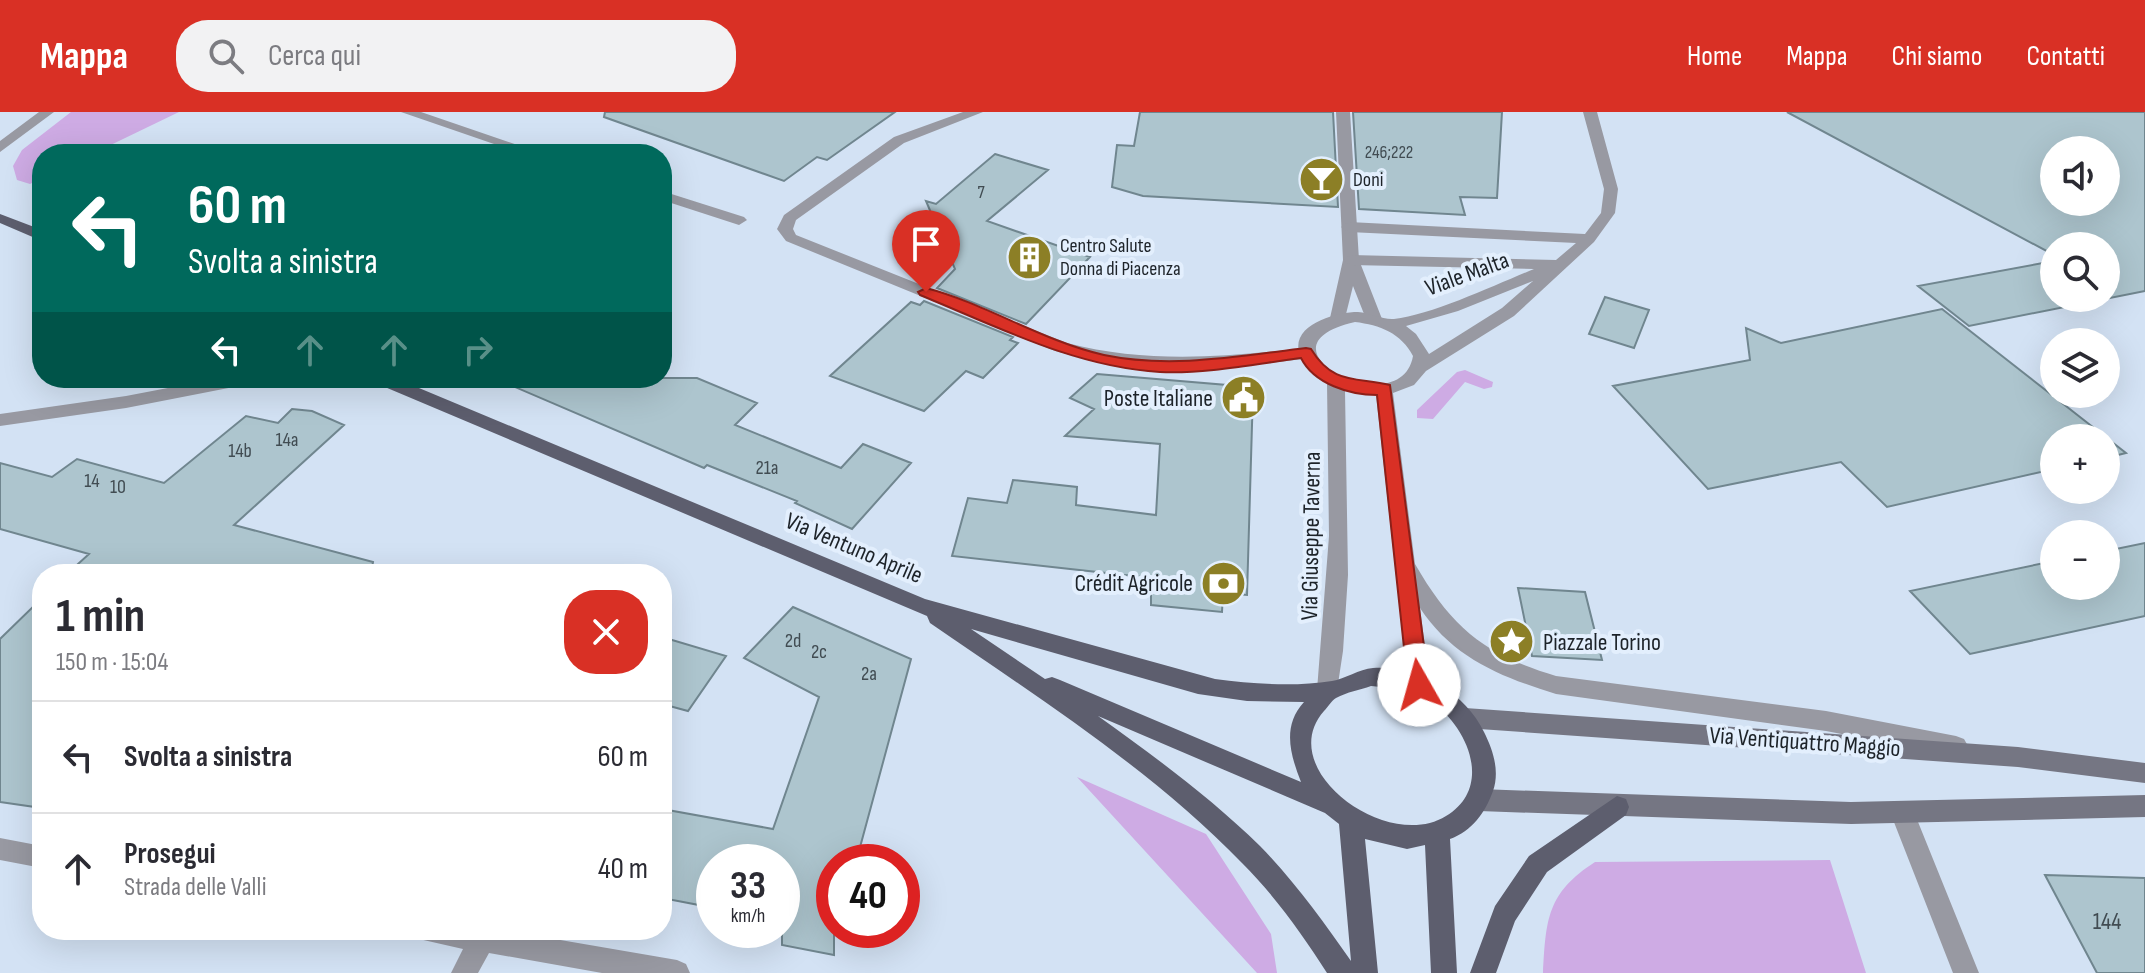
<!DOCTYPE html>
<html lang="it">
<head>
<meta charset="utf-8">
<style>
  :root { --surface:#fff; --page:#f2f2f3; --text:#2b2b33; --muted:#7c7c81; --line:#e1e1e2; --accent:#d93025 }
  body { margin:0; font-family:"Sofia Sans Condensed",sans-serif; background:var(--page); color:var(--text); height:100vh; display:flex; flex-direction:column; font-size:30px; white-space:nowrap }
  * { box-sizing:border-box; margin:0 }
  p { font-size:26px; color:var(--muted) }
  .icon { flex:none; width:44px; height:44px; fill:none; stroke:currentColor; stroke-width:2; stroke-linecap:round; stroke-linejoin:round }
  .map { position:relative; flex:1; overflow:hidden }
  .drawer { position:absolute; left:32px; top:452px; width:640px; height:376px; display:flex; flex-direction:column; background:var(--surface); border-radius:32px; box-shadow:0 8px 32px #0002 }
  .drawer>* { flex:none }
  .guide { position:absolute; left:32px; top:32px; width:640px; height:244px; border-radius:32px; box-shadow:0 8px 32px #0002; background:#00695c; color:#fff; overflow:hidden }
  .tools { position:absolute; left:2040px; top:24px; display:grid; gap:16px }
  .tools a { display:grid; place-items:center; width:80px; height:80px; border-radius:50%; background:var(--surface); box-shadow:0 8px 32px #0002; font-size:40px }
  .speed { position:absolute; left:696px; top:732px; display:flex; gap:16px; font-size:40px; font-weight:700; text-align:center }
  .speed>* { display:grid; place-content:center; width:104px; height:104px; border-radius:50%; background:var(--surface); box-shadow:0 8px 32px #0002; line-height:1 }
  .speed small { font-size:20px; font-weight:400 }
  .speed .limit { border:12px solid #d22; background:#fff; color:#111 }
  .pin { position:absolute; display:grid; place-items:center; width:68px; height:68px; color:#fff; margin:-82px -34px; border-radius:50% 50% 50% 0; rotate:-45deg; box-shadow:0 0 8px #0007 }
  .pin .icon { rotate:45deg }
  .me { position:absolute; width:88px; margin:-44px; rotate:353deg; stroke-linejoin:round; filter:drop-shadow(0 0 6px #0008) }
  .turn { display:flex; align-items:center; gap:28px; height:168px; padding:0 24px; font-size:36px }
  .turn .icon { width:104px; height:104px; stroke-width:2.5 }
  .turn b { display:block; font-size:56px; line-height:68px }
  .lanes { display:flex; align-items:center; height:76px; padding:0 24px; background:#0003; justify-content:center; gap:40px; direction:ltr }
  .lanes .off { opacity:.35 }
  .round { display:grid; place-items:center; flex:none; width:84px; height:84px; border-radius:32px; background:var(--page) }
  .overview { display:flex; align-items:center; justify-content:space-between; height:136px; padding:0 24px }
  h1 { font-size:48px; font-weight:700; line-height:60px }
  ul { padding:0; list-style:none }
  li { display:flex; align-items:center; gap:24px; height:112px; padding:0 24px; border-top:2px solid var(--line) }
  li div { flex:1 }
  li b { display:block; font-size:30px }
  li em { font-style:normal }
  header { display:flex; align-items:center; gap:48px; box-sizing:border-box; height:112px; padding:0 40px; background:var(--accent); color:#fff }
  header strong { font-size:38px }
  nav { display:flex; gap:44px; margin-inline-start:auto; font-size:28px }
  .search { width:560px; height:72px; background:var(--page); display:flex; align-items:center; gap:20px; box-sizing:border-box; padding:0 28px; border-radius:32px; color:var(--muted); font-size:30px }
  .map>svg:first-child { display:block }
</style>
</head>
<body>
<header>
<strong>Mappa</strong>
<div class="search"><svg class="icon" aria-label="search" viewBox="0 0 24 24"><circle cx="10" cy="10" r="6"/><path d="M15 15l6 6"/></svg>Cerca qui</div>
<nav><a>Home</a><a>Mappa</a><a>Chi siamo</a><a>Contatti</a></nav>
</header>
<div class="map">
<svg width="2145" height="861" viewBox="0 0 2145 861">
  <rect width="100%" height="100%" fill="#d3e2f4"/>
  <!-- green -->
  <path fill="#ceabe4" d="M71,0h108l-87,42h-50v24l-12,6 -13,-4 -4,-14 9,-16z
    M1465,258l28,12 -1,5 -8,2 -19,-7 -32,37 -16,-1v-8l40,-38z
    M1077,665l129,57 65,100 6,39h-20z
    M1830,748l36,113h-323c3,-54 4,-80 52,-111z"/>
  <!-- building -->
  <path fill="#adc5ce" stroke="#70868f" stroke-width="2" fill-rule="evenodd" d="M605,0h290l-68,48 -10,-3 -33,24 -180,-64z
    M1140,0h193l5,95 -195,-11 -31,-9 5,-42 17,1z
    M1353,0h149l-5,86 -37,-1 5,18 -106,-6z
    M1787,0h358v179l-176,35 -51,-40 136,-25v37h52v-52h-52v9zM2054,38h52v52h-52z
    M995,42l53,16 -61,51 103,36 -64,67 -89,-36 18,-19 -29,-68 10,3z
    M1605,185l44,13 -15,38 -45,-14z
    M924,189l89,36 -3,3 8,3 -35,35 -17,-7 -42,40 -94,-35 81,-74 9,3z
    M1942,197l184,144 -20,5v-20h-52v31l-167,38 -46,-45 -133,27 -95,-103 137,-26 -4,-32 35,15z
    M1097,262l130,11 1,5 25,1 -6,204 -24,-2 -1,19 -71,-7v-27l-199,-22 16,-58 39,5 6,-23 64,7 -1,18 80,10 4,-71 -95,-8 29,-27 -24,-11z
    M494,266h203l60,25 -22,22 106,43 22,-24 48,19 -59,66 -57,-26 2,-2 -90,-36 -3,3z
    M292,297l20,2 32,14 -110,100 139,37 -2,12h-304l22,-20 -89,-25v-66l52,14 25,-18 87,24 82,-67 32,7z
    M2145,431v73l-175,38 -60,-63 144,-30v25h52v-35z
    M1518,476l67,4 17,68 -70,-4z
    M42,486v210l-42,-6v-163z
    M793,495l118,52 -55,203h-22v93l-52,-10v-83h-68l-15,43 -37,-7v-89l111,20 46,-132 -75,-39z
    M662,525l64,19 -38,55 -26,-7z
    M2045,763l100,3v95h-48z"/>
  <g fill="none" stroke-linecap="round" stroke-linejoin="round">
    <!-- minor -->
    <path fill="#9899a2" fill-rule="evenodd" d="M39,0h15l-54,40v-11z
      M401,0h20l123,42h-21z
      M963,0h20l-79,31 -108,77 -3,9 3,6 271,108c81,21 157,14 239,5l9,5 -3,4c-18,4 -37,5 -55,7 -71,8 -133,5 -202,-13l-269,-110 -9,-12 7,-14 110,-78z
      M1336,0h14l9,148 23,59 -8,5 -8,-5 -13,-33 -9,36h-12l-2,-4 13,-58z
      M662,79l82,26 3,3 -8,5 -77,-25z
      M220,266h38l-9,6 -123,24 -126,18v-12l126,-18z
      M1902,689l9,3 3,8 65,161h-26l-63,-161 3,-8z
      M0,726l42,8v22l-42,-8z
      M415,818h87l175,30 9,4 4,9h-88l-113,-20 -11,20h-27l12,-24 -44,-10z"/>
    <!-- tertiary -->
    <path fill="#9899a2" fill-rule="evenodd" d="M1583,0h14l21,77 -3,24 -21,29 -80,74 -88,55 -12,14 -21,8 22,171c37,64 70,91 141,112l270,35 130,25 8,3 4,7 -4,7 -8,3 -130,-25 -270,-37c-55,-17 -103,-36 -136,-86l10,77 -3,6 -8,3 -8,-3 -3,-6 -32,-290 -31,-4 3,184 -5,76 -7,46 -8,2 -8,-2 -3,-7 12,-154 -2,-153c-12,-6 -24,-17 -28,-31 -7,-28 38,-40 59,-40 12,1 25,8 36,7 38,-4 103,-35 140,-50l-183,-4 -8,-5 8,-5 205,5 20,-17 -227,-11 -8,-5 8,-5 236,12 16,-21 3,-24zM1533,169l-31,27 -73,46 -13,-20 -10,-8 52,-15zM1355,210c25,3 46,11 58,34 -12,70 -168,-9 -58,-34z"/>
    <!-- secondary -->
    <path fill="#757683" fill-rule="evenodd" d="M1465,596l553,39 127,16v20l-127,-16 -553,-39 -8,-3 -3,-7 3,-7z
      M1479,677l372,13 294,-7v22l-294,7 -372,-13 -8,-3 -4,-8 4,-8z"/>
    <!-- primary -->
    <path fill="#5d5e6e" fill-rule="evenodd" d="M0,102l42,16v11l-42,-18z
      M370,266h25l530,221 290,80c38,5 79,8 117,2 13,-2 27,-12 41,-13 44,-3 92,24 111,64 9,18 16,39 9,59 -8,22 -21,40 -43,48l7,134h-26l-6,-128 -18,4 -42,-10 13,134h-51c-25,-39 -52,-77 -85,-110 -91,-94 -205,-166 -312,-240l-3,-7 -554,-234zM971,517l227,65 49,7 57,1c-22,24 -14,52 -3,80l-241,-102 -8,-3 -7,2zM1371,574c20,2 41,4 59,15 38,25 64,86 16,115 -59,37 -173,-47 -122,-105 4,-4 7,-10 12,-13 11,-6 24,-8 35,-12zM1098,604l227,97 14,11 12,137c-28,-40 -57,-80 -91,-115 -49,-48 -106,-90 -162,-130z
      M1617,684l9,3 3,8 -3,8 -79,57 -32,49 -19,52h-26l25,-67 34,-50z"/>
  </g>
  <!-- route -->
  <path fill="#d93025" stroke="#8d1f18" stroke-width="2" d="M926,176c61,16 116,53 178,67 67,14 135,1 202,-7l5,1c22,36 44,28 79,36l39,300 -3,6 -7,3 -8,-3 -3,-6 -31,-290c-27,0 -63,-11 -76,-37 -46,6 -95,16 -141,14 -85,-5 -162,-45 -240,-77l-2,-3z"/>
  <!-- icons -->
  <defs>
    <symbol id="bar-disc" viewBox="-11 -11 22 22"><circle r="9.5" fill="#8c7f26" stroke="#e3effd"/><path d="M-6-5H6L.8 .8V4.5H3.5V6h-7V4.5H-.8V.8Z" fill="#fff"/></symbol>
    <symbol id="building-disc" viewBox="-11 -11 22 22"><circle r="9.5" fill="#8c7f26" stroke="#e3effd"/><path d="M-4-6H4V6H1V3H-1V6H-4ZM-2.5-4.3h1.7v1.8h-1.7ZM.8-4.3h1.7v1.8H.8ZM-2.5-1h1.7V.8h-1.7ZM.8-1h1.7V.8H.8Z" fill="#fff"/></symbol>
    <symbol id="civic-disc" viewBox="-11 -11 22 22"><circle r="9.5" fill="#8c7f26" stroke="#e3effd"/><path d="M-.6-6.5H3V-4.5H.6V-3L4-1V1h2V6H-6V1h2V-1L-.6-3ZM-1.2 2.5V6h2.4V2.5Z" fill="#fff"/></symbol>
    <symbol id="bank-disc" viewBox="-11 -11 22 22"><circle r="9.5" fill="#8c7f26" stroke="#e3effd"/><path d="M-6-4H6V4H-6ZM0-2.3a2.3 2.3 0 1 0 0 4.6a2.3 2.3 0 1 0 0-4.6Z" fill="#fff"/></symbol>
    <symbol id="sight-disc" viewBox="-11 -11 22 22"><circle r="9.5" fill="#8c7f26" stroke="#e3effd"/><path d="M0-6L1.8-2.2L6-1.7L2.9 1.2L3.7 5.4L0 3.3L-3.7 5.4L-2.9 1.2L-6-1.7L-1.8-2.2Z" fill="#fff"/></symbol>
  </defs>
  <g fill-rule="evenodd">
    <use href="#bar-disc" x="1296" y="42" width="51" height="51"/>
    <use href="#building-disc" x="1004" y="120" width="51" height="51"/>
    <use href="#civic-disc" x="1218" y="260" width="51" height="51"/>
    <use href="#bank-disc" x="1198" y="446" width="51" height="51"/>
    <use href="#sight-disc" x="1486" y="504" width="51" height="51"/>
  </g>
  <g text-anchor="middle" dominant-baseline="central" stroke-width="8" stroke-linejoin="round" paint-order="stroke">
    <!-- far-number labels -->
    <g font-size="18" fill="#414c52">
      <text x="1389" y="40">246;222</text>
      <text x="981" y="80">7</text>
    </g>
    <!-- far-poi labels -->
    <g font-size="20" fill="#1d2329" stroke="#e3effd" text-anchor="start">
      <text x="1353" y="68">Doni</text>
      <text x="1060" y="134">Centro Salute<tspan x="1060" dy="23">Donna di Piacenza</tspan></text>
    </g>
    <!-- number labels -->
    <g font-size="20" fill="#414c52">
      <text x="287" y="328">14a</text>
      <text x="240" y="339">14b</text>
      <text x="767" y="356">21a</text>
      <text x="92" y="369">14</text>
      <text x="118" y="375">10</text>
      <text x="793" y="529">2d</text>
      <text x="819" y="540">2c</text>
      <text x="869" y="562">2a</text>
    </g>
    <!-- street labels -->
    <g font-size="24" fill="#1d2329" stroke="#e3effd">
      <text transform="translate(1467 162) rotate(-20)">Viale Malta</text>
      <text transform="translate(1311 424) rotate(-89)">Via Giuseppe Taverna</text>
      <text transform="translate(854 436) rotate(23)">Via Ventuno Aprile</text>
      <text transform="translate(1805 630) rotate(4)">Via Ventiquattro Maggio</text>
    </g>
    <!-- poi labels -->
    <g font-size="24" fill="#1d2329" stroke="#e3effd" text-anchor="end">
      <text x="1213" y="286">Poste Italiane</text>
      <text x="1193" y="471">Crédit Agricole</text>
      <text x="1543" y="530" text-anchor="start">Piazzale Torino</text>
    </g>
    <!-- near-number labels -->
    <g font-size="24" fill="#414c52">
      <text x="2107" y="809">144</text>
    </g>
  </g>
</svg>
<div class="tools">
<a><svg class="icon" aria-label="sound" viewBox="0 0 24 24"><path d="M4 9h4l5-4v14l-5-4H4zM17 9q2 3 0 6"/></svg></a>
<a><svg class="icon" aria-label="search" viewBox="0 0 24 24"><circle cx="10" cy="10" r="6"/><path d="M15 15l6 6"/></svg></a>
<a><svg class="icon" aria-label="layers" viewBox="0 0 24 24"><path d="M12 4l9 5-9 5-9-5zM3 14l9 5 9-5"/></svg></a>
<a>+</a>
<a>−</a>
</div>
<div class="speed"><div>33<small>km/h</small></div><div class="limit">40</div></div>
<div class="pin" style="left:926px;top:180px;background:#d93025"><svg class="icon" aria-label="arrive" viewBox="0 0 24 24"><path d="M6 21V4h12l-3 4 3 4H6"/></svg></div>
<svg class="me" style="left:1419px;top:573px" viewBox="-20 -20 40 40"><circle r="19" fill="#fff"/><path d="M0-13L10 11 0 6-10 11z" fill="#d93025"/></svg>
<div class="guide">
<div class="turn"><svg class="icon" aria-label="left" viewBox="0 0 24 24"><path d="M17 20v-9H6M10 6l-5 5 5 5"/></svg><div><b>60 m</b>Svolta a sinistra</div></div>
<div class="lanes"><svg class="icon" aria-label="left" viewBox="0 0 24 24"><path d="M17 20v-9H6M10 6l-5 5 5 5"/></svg><svg class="icon off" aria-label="ahead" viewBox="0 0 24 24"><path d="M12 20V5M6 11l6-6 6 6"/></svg><svg class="icon off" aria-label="ahead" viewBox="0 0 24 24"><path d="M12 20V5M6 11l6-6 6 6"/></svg><svg class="icon off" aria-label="right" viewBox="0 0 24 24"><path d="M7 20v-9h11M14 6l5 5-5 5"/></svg></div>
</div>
<section class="drawer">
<div class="overview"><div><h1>1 min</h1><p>150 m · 15:04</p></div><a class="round" style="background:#d93025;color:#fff"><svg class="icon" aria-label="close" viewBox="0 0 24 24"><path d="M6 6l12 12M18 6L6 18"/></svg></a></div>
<ul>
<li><svg class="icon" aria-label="left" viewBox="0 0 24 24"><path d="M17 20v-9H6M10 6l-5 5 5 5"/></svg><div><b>Svolta a sinistra</b></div><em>60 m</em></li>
<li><svg class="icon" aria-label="ahead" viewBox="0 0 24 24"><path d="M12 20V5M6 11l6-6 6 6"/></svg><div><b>Prosegui</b><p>Strada delle Valli</p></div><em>40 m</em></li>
</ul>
</section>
</div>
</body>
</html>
